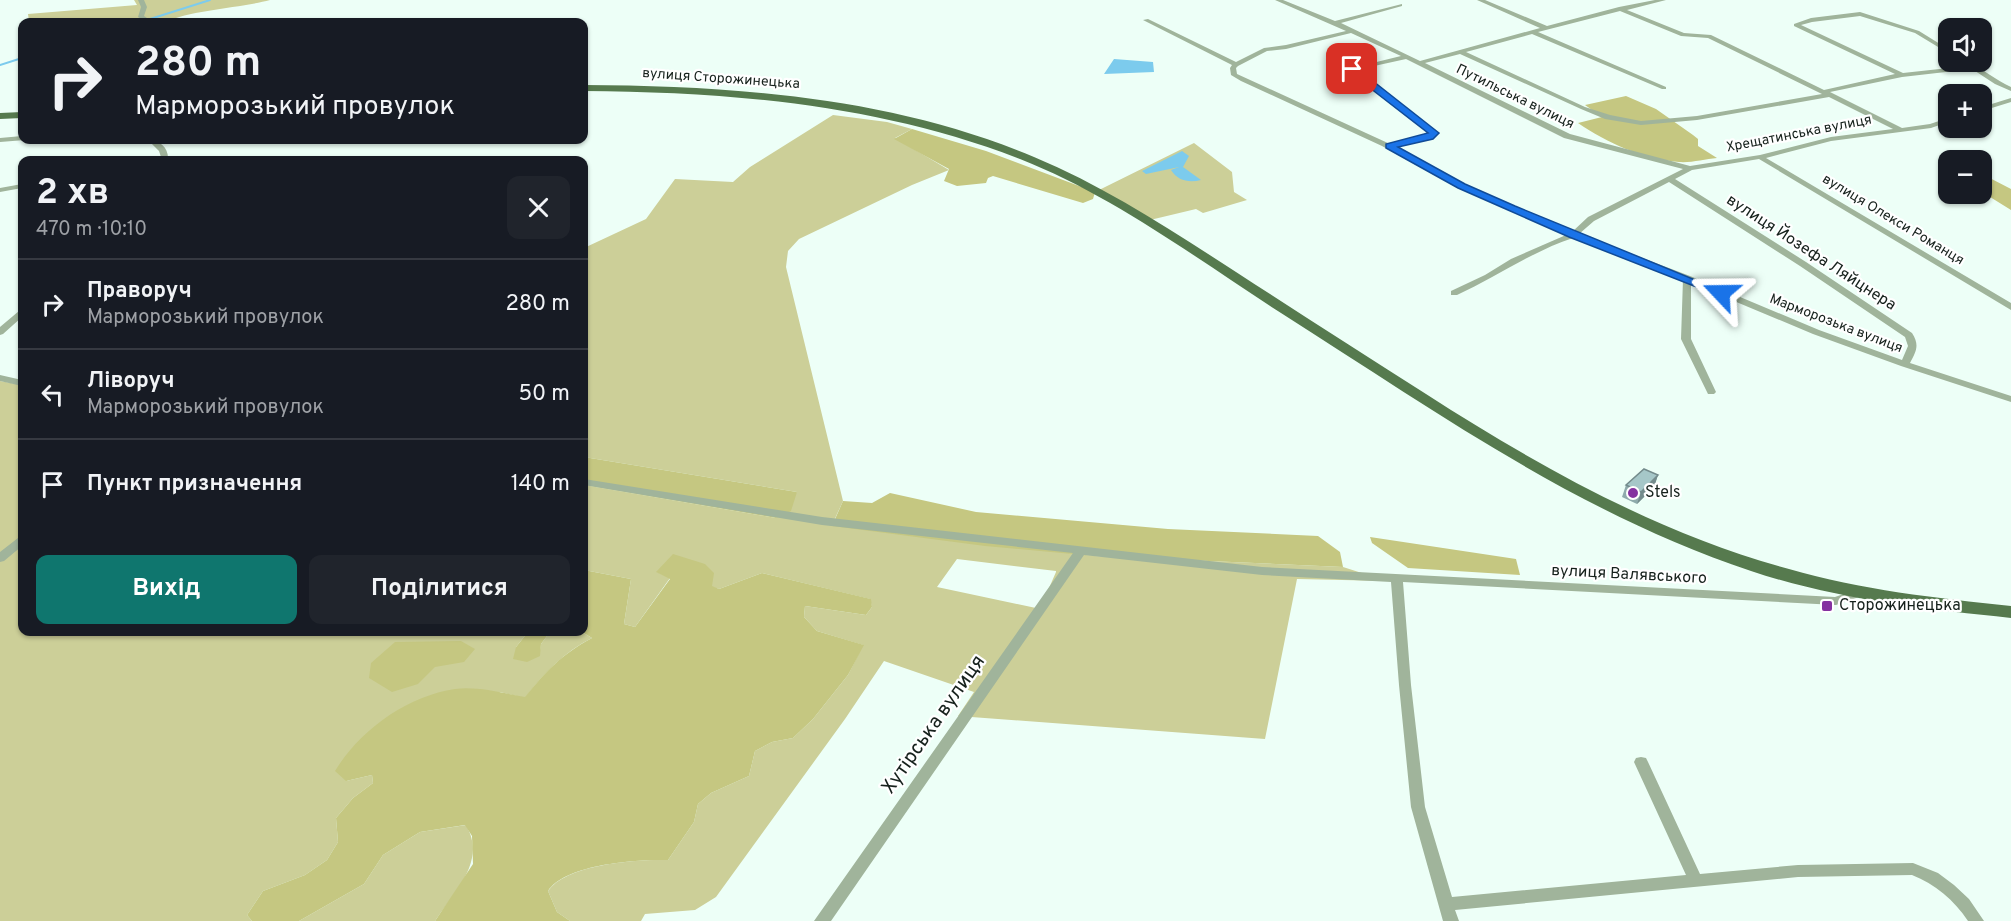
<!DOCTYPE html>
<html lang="uk">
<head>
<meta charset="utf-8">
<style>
  :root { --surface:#171b24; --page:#20242c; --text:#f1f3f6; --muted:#9ea1a6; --line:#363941; --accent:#0f766e }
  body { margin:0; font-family:Overpass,sans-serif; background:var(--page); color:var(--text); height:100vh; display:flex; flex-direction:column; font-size:22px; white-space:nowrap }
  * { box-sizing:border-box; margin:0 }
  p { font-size:20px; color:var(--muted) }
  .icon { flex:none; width:33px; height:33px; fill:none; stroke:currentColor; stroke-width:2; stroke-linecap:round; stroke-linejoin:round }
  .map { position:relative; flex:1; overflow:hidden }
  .drawer { position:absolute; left:18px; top:156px; width:570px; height:480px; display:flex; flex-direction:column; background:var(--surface); border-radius:12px; box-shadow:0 2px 4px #0004 }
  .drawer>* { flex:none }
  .hud { position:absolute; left:18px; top:18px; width:570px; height:126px; border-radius:12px; box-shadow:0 2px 4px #0004; background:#171b24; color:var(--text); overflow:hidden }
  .controls { position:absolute; left:1938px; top:18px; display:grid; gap:12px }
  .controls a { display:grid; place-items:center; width:54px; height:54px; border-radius:12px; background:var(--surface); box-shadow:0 2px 4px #0004; font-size:30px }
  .pin { position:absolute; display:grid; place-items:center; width:51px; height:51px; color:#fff; margin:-26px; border-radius:12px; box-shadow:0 3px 9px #0006 }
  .me { position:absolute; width:66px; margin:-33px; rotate:293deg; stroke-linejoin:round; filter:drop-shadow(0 0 4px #0008) }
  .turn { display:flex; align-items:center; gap:21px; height:126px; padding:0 18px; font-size:27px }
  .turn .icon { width:78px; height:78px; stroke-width:2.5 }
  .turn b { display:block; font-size:42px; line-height:51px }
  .round { display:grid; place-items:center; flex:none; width:63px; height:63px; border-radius:12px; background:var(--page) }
  .headline { display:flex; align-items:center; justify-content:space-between; height:102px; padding:0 18px }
  h1 { font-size:36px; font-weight:700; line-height:45px }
  .button { display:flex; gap:12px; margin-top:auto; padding:12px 18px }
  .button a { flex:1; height:69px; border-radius:12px; background:var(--accent); color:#fff; font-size:24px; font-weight:700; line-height:69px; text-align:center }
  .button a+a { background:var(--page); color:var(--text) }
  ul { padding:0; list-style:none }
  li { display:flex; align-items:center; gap:18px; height:90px; padding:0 18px; border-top:2px solid var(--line) }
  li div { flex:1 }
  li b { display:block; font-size:22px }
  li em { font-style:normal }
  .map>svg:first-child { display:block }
</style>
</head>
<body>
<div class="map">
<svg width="2011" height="921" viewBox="0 0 2011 921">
  <rect width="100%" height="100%" fill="#edfff7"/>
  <!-- green -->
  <path fill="#cccf98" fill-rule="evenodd" d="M134,0h136c-29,8 -80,10 -104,22l-137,-1 -1,-7 109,-9z
    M833,115l54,7 25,7 -17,9 54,32 -37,15 -113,54 -11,12 -2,16 57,234 -11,24 262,31 249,11 44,14 -90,-2 -32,160 -307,-23 16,-24 -90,-31 -39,58 -129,178 -21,13 -50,4 -4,7h-71l-13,-9 -9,-21c18,-27 90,-32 120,-31l26,-38 4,-18 13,-11 38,-17 6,-25 17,-9 21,-4 20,-19 35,-44 15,-30 -46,-14 -13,-14 1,-11 61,9 6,-8 -2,-8 -108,-26 -43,16 -62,-17 13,6 -35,49 -11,-3 7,-45 -47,-9v-85l192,33 21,-26 -213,-35v-209l62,-29 29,-40 58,3 17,-15zM957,559l99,12v1l-10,23 -10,13 -99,-21z
    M1194,143l38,29 2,20 13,8 -44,13 -7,-4 -46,11 -55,-28z
    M0,381l22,4v247h506l-12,15 23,9 2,-12 9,-12h32l10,6c-28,14 -48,35 -67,60l-25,-6 -154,89 26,-6 1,8 -20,15 -17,20 2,24 -11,18 -22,15 -42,16 -16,24 5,6h-252z
    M466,825c21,36 -11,66 -31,96h-136l65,-37 19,-29 37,-23z"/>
  <!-- forest -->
  <path fill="#c5c781" d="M1626,96l30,13 37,26 5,4v7l19,12c-12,1 -26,5 -38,4 -36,-3 -72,-19 -101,-39l24,-6 -17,-12z
    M912,129l74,22 109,41 -2,7 -10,4 -90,-27 -5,2 -2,5 -29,3 -13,-5 5,-12 -55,-30z
    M1982,174l29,15v21l-29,-18z
    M584,457l213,35 -6,19 -15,7 -192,-33z
    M890,493l86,19 192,17 150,7 22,16 3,15 -249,-11 -109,-10 -153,-20 11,-25 29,2z
    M1370,537l146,22 4,16 -112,-7 -36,-25z
    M673,554l32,10 9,9 -2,13 7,3 43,-16 109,26 1,8 -6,8 -61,-9 -1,11 13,14 47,14 -16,30 -35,44 -20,19 -21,4 -17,9 -6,25 -38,17 -13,11 -4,18 -26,38c-30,-1 -103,4 -120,31l9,21 13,9h-135l38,-57 -1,-28 -7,-11 -45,7 -37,23 -19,29 -65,37h-47l-5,-6 16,-24 42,-16 22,-15 11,-18 -2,-24 17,-20 20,-15 -1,-8 -26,6 -11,-10c25,-41 72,-75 120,-82 22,-3 48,4 70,8 20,-25 37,-43 67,-59l-10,-6 2,-62 47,9 -7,45 11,3 35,-48 -14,-7z
    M528,632h22l-9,12 -1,12 -13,6 -14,-3 3,-12z
    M461,641l14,8 -11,13 -29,5 -17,17 -26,8 -23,-14 2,-15 24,-21z"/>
  <!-- water -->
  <path fill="#7ccbed" d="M1114,59l39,3 1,10 -50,2z
    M1182,151l7,5 -6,11 18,13c-12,3 -23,1 -30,-10l8,-3 -33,7 -4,-3z"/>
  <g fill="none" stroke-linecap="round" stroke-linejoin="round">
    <!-- stream -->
    <path stroke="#7ccbed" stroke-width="2" d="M147,20l63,-20
      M0,65l22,-7"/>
    <!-- minor -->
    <path fill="#a0b49b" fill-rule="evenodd" d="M138,0h6l3,7 -3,9 9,6h-7l-8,-5 3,-10z
      M1275,0h8l52,21 67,-17v2l-61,17 79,38 120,-33 -63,-28h8l62,26 72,-19 36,-7h11l-39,10 57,23 27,2 113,55 71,-16 -101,-48v-2l17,-6 49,-6 59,19 29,18v4l-33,-20 -55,-17 -48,6 -11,3 102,48 64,-7 3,-3c13,6 26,17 41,24v4l-16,-7 -23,-15 -70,8 -72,15 72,36 28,-4 18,-6v4l-17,6 -100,13 -65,17 245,145v7l-252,-151 -67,11 -17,9 131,83 106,71c8,12 4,19 -2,30l101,33v6l-110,-36 -88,-32 -122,-51v56l25,53 -2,2h-6l-27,-55 2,-60 -110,-41c-40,13 -77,39 -116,57h-6v-4l34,-16 26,-16 55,-24 -108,-47 -76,-42 -141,-65 -10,-6 -1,-7 2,-3 -89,-45 5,-1 88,43 28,-14 22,-3 60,-14zM1620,11l61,25 27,2 114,56 -125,22 -56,5 -31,-6 -25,-8 -119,-55 66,-18 130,55h4v-2l-128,-55zM1351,33l50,23 -53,13 82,64 -2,2 -38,9 -153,-70 -1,-6 2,-2 29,-15 19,-2zM1460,54l121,55 24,10 36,6 56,-5 132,-23 64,32 -62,8 -71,18 -70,11 -120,-32 -145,-71zM1406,59l158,79 119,31 -95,48 -16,15 -108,-48 -68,-37 37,-8 5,-6 -82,-63zM1669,182l131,84 105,71 3,9 -6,14 -83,-30 -129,-54 -111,-42 15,-13z
      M2011,98v4l-29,9v-4z
      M22,136v4h3l-25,2v-4z
      M148,140c12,0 21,8 20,20h-6l-3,-9z
      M22,184v4l-22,4v-4z
      M22,310v7l-19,17 -3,1v-8l19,-16z
      M0,375l22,5v6l-22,-5z
      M584,479l238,38 440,50 573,30 23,-8 4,1 2,3 -2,3 -26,9 -433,-23 8,103 14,122 27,90 234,-22 -52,-113 2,-4 5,-1 5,1 2,4 52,112 98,-9 115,-2 25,10 16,12 15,14 15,22h-16c-14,-21 -33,-37 -56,-46l-114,2 -343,33 4,11h-16l-32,-114 -12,-122 -8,-103 -129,-7 -178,-20 -253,366h-17l259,-368 -251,-28 -238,-40z
      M22,537v9l-18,15 -4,1v-10l18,-14z"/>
    <!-- primary -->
    <path fill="#567a4e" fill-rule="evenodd" d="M584,85c152,1 308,12 450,72 72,30 137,73 202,115 63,41 127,82 190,122 112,72 233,140 363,175 72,21 147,29 222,37v12c-88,-9 -176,-19 -260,-47 -174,-58 -317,-161 -470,-258 -84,-54 -167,-117 -261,-154 -140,-54 -287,-67 -436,-68z
      M22,112v6l-22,1v-6z"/>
  </g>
  <!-- wall -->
  <path fill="#8fabac" d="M1658,475l-4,12 -17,17 -15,-7 4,-12z"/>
  <!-- shaded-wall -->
  <path fill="#748b8c" d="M1658,475l-4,12 -17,17 4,-12z"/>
  <!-- building -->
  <path fill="#a6c7c8" stroke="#748b8c" stroke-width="1.5" d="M1644,469l14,6 -17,17 -15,-7z"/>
  <!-- route -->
  <path fill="#1a73e8" stroke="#114b97" stroke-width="1.5" d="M1348,67h7l84,66 -6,6 -35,8 67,37 50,22 212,87 -6,3 -4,-1 -148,-58 -61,-27 -50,-22 -72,-40v-4l42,-11 -80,-62z"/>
  <!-- markers -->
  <g fill="#8531a0" stroke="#fff" stroke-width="2">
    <circle cx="1633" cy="493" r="6"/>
    <rect x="1821" y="600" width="12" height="12" rx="3"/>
  </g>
  <g text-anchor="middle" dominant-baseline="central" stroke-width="4.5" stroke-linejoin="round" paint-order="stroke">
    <!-- far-street labels -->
    <g font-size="14" fill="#16211c" stroke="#fff">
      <text transform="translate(721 79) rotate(4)">вулиця Сторожинецька</text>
      <text transform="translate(1515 97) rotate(26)">Путильська вулиця</text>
      <text transform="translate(1799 134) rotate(-11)">Хрещатинська вулиця</text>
      <text transform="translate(1893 220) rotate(31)">вулиця Олекси Романця</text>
      <text transform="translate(1836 324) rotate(21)">Марморозька вулиця</text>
    </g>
    <!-- street labels -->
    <g font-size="16" fill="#16211c" stroke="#fff">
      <text transform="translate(1811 253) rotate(33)">вулиця Йозефа Ляйцнера</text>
      <text transform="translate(1629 575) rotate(3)">вулиця Валявського</text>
    </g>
    <!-- poi labels -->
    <g font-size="16" fill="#16211c" stroke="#fff" text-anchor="start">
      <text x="1645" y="493">Stels</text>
      <text x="1839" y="606">Сторожинецька</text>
    </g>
    <!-- near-street labels -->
    <g font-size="20" fill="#16211c" stroke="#fff">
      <text transform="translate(934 725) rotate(-55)">Хутірська вулиця</text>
    </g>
  </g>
</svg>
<div class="controls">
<a><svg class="icon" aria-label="sound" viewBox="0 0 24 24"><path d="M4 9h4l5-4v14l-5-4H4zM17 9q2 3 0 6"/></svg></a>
<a>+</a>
<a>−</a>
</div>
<div class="pin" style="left:1352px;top:69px;background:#d93025"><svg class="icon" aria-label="arrive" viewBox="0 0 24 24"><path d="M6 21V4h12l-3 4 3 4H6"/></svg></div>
<svg class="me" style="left:1721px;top:293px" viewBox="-20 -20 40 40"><path d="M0-17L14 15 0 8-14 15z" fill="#1a73e8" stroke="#fff" stroke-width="4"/></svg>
<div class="hud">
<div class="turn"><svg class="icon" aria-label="right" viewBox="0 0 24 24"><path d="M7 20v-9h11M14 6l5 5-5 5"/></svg><div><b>280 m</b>Марморозький провулок</div></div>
</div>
<section class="drawer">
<div class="headline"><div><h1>2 хв</h1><p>470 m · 10:10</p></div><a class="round"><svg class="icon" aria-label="close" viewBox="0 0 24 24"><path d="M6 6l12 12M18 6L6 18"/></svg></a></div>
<ul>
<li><svg class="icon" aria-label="right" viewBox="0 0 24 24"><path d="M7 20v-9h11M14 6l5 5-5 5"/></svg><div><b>Праворуч</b><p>Марморозький провулок</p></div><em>280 m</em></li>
<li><svg class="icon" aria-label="left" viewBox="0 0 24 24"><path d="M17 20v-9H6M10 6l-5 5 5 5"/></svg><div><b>Ліворуч</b><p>Марморозький провулок</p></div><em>50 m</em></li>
<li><svg class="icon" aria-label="arrive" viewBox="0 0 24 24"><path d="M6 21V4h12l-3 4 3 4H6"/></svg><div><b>Пункт призначення</b></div><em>140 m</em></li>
</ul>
<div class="button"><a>Вихід</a><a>Поділитися</a></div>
</section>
</div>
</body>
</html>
